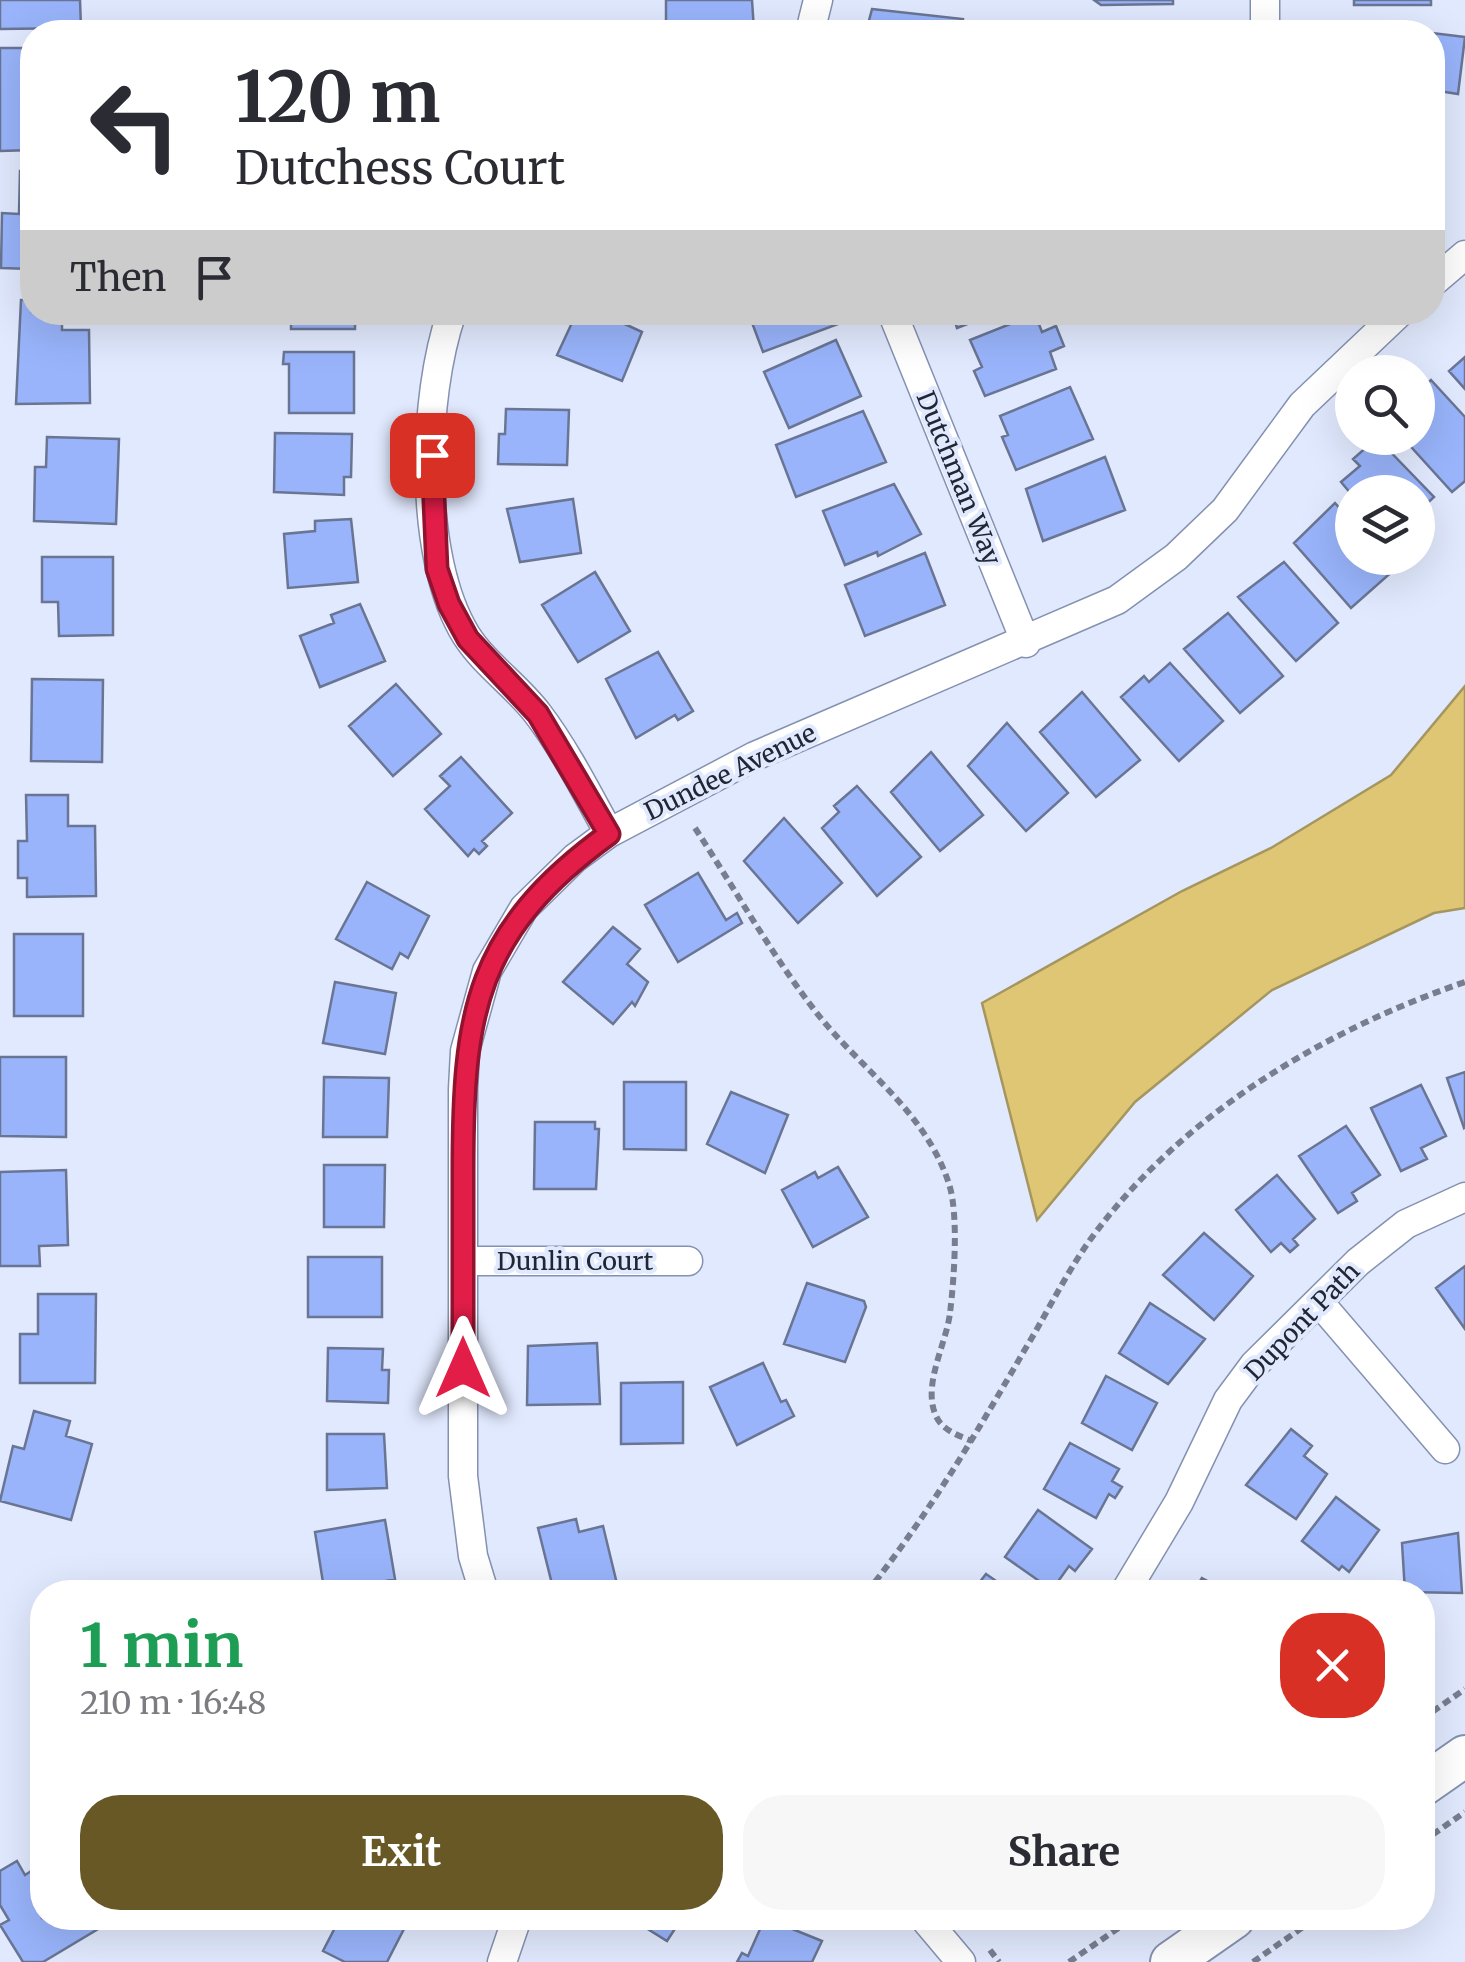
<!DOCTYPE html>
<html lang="en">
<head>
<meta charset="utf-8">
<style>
  :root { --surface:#fff; --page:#f7f7f7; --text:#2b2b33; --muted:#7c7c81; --accent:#675826 }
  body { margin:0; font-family:Merriweather,serif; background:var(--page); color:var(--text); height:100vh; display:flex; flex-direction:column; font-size:38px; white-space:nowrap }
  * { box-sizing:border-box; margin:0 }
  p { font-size:32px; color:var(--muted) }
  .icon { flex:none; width:55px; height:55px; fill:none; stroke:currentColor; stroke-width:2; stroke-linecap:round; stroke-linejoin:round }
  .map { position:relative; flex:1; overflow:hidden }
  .side { position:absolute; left:30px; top:1580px; width:1405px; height:350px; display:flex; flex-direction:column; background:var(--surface); border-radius:40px; box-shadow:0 10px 40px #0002 }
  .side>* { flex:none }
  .banner { position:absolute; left:20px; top:20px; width:1425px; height:305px; border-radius:40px; box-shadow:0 10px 40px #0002; background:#fff; color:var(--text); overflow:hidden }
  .fabs { position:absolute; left:1335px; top:355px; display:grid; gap:20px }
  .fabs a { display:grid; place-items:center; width:100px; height:100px; border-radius:50%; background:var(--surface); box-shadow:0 10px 40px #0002; font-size:50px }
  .pin { position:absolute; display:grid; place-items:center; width:85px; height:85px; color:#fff; margin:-42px; border-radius:20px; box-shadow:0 5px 15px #0006 }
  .me { position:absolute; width:110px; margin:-55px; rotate:0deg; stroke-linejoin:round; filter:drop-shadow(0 0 8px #0008) }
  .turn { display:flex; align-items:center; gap:35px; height:210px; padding:0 50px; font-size:45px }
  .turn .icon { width:130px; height:130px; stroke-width:2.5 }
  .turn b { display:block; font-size:70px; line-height:85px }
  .then { display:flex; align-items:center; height:95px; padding:0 50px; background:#0003; gap:20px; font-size:38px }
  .round { display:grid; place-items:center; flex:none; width:105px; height:105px; border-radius:40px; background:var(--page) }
  .head { display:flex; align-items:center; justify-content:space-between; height:170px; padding:0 50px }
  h1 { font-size:60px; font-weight:700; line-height:75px; color:#1e9e55 }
  .action { display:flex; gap:20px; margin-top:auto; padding:20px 50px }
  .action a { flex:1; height:115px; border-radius:40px; background:var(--accent); color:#fff; font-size:40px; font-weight:700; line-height:115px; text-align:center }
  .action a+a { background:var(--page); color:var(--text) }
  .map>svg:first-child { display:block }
</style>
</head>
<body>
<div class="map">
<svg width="1465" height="1962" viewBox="0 0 1465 1962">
  <rect width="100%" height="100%" fill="#e1e9fe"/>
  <!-- water -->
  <path fill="#dec674" stroke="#a59660" stroke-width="2.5" d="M1465,686v222l-31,5 -162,77 -137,112 -98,118 -55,-217 200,-112 89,-43 120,-73z"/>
  <!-- building -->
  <path fill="#99b4fb" stroke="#697593" stroke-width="2.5" d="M0,0h80l1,28 -81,1z
    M666,0h86l2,30h-88z
    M1094,0h79v4l-72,1z
    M1354,0h77v5h-77z
    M872,9l91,10 -1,13h-96z
    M1070,23h87v9h-87z
    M1374,25l55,7h-56z
    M1432,33l33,4 -7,57 -26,-4z
    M0,48h32v102l-32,1z
    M20,171l12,1v97l-31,-1 1,-55 17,1z
    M21,300h11v12h30v18h27l1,73 -74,1z
    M291,312h64v17h-64z
    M577,312h22l43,20 -20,49 -65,-26z
    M748,312h85l5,12 -75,28z
    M952,312h46l-41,16z
    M1035,314l7,18 14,-6 8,20 -14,6 6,17 -71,27 -11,-25 8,-4 -12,-27z
    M836,340l25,56 -72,32 -25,-56z
    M284,352h70v61h-65v-49h-6z
    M1465,357v32l-16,-18z
    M1431,380l34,37v64l-13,11 -49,-54h15v-46z
    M1070,387l23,52 -77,31 -14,-33 6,-2 -8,-19z
    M506,409l63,1 -2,55 -69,-1 1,-30h6z
    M863,411l23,51 -90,35 -20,-52z
    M275,433l77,1 -1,43h-7v18l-70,-3z
    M47,437l72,2 -3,85 -82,-3 1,-54h11z
    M1377,438l57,59 -16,15v-20l-66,3 -11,-13 19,-16 -7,-7z
    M1105,457l20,53 -82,31 -17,-52z
    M894,484l27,50 -43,22 -1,-4 -32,13 -22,-54z
    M573,499l8,54 -61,9 -13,-53z
    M1335,503l17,19v36h31l11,12 -43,38 -57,-65z
    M351,519l7,63 -70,6 -4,-54 31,-3v-10z
    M925,553l20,52 -80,31 -20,-51z
    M42,557h71v78l-54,1 -1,-34h-16z
    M1284,562l54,61 -42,38 -58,-64z
    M595,572l35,59 -52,31 -36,-57z
    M360,604l25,57 -65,26 -20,-51 34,-13 -3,-8z
    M1228,613l55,63 -43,37 -56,-64z
    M658,652l35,59 -15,9 -3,-5 -39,23 -30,-59z
    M1170,663l53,58 -44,40 -58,-64 23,-21 5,6z
    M32,679l71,1 -1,82 -71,-1z
    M396,684l45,50 -48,42 -44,-50z
    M1082,692l58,68 -44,37 -56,-65z
    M1007,723l61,70 -42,38 -58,-65z
    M931,752l52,63 -43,36 -49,-59z
    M461,757l51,56 -30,28 5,5 -8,8 -5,-5 -6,7 -43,-47 25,-23 -10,-10z
    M857,786l64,71 -44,39 -55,-68 17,-16 -5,-6z
    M26,795h42v31h27l1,70 -69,1v-19h-9v-37h9z
    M784,818l58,65 -44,40 -54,-62z
    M698,873l28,47 11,-7 5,10 -64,39 -33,-57z
    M367,882l62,34 -21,42 -8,-5 -8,16 -56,-30z
    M613,927l27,22 -13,15 21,18 -13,24 -3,-4 -19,22 -50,-42z
    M14,934h69v82h-69z
    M335,982l61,11 -11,61 -62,-11z
    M0,1057h66v80l-66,-1z
    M1465,1072v55l-1,1 -17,-50z
    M324,1077l65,1 -2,59h-64z
    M624,1082h62v68l-62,-1z
    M1421,1085l25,51 -25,12 6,11 -26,12 -30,-63z
    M731,1092l57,23 -23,58 -58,-29z
    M535,1122h60v7h4l-3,60h-62z
    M1346,1126l34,49 -28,18 5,8 -19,12 -39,-57z
    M324,1165h61l-1,62h-60z
    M838,1167l30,50 -55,30 -31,-57 33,-18 3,6z
    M66,1170l2,75 -29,1 1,20h-40v-94z
    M1277,1175l38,44 -22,20 5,6 -8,7 -9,-9 -10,9 -35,-42z
    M1204,1233l49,43 -39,44 -51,-45z
    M308,1257h74v60h-74z
    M1465,1266v63l-29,-41z
    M807,1283l57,18 2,6 -21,55 -61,-18z
    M38,1294h58l-1,89h-75v-49h18z
    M1150,1303l55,36 -37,45 -49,-31z
    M597,1343l3,61 -73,1 1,-59z
    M328,1348l55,1 -1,21h7l-1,33 -61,-2z
    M763,1363l18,39 5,-2 8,16 -57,29 -27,-58z
    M1106,1376l51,27 -25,47 -50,-27z
    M683,1382v61l-62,1v-61z
    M34,1411l36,10 -4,15 26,8 -21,76 -71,-19 13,-55 11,3z
    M1291,1429l21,17 -8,10 23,18 -31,45 -50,-34z
    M327,1434h57l3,54 -60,2z
    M1070,1443l49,26 -7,12 10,6 -7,11 -6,-4 -13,24 -52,-29z
    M1336,1497l43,33 -30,42 -7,-6 -3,4 -37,-29z
    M1038,1510l54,39 -17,22 -6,-5 -17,24 -47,-33z
    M576,1519l3,13 24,-6 14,58 -63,8 -16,-64z
    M385,1520l10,59 -59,13 -2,-4 -10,1 -9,-57z
    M1458,1533l4,60 -57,-1 -3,-49z
    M986,1574l26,18h-40z
    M1202,1578l26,14h-35z
    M17,1861l8,14 17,-11v54h49l7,11 -55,33h-20l-23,-37 9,-5 -9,-15v-34z
    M340,1918h53l13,7 -19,37h-42l-22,-11z
    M630,1918h52l-15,23z
    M765,1918l57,23 -10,21h-75l5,-9 6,3z"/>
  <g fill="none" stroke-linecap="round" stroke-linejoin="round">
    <defs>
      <path id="street" d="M1265,0v28
        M810,32l8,-32
        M1432,283l33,-28
        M452,312c-30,86 -34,245 14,323 19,30 51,51 72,79 28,37 49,79 71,119
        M892,312l134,331
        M463,1261h225
        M1319,1302l126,147
        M484,1592l-11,-36 -10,-80v-387l2,-38 22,-80 37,-63 51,-50 34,-25 146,-77 362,-156 59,-43 49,-47 77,-105 98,-93
        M1125,1592l54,-90 49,-102 26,-35 104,-103 48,-38 59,-27
        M924,1918l37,44
        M502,1962l15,-44"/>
      <path id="secondary" d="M1422,1786l43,-30
        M1171,1962l63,-44"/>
    </defs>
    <!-- street casing -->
    <use href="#street" stroke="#8491b0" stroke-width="31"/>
    <!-- secondary casing -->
    <use href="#secondary" stroke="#8491b0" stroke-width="44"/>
    <!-- path -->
    <path stroke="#787e8f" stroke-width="6" stroke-dasharray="8 5" stroke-linecap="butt" d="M695,828c40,61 76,126 121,184 45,58 109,98 133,172 10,31 5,96 1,129 -4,32 -28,72 -14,103 6,14 23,20 36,25
      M867,1592c60,-75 109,-158 157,-241 22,-36 41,-76 66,-111 90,-124 232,-209 375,-258
      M1422,1719l43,-30
      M1422,1842l43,-30
      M990,1950l9,12
      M1069,1962l64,-44
      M1253,1962l63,-44"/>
    <!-- street -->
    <use href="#street" stroke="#fff" stroke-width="28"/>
    <!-- secondary -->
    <use href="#secondary" stroke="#fff" stroke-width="40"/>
  </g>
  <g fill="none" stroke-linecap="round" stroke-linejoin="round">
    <defs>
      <path id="route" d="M432,455l5,114 12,35 19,35 70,75 71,120c-134,97 -146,179 -146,336 0,66 0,132 0,198"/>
    </defs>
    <!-- route casing -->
    <use href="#route" stroke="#92132f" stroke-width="25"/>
    <!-- route -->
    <use href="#route" stroke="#e11d48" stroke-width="18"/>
  </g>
  <g text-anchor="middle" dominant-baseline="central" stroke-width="8" stroke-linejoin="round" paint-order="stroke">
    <!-- street labels -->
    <g font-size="25" fill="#212633" stroke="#e1e9fe">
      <text transform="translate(959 478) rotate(68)">Dutchman Way</text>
      <text transform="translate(730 772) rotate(-26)">Dundee Avenue</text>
      <text x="575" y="1261">Dunlin Court</text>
      <text transform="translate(1302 1321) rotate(-46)">Dupont Path</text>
    </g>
  </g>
</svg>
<div class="fabs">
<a><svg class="icon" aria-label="search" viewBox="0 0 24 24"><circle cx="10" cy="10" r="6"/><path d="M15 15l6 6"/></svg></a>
<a><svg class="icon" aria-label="layers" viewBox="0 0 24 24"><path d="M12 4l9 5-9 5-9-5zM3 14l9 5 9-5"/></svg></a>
</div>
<div class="pin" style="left:432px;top:455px;background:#d93025"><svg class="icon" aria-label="arrive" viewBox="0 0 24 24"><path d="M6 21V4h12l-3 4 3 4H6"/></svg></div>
<svg class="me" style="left:463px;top:1368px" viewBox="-20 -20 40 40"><path d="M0-17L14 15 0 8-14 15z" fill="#e11d48" stroke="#fff" stroke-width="4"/></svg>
<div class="banner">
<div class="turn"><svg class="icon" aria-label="left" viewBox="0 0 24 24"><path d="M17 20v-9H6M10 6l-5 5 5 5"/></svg><div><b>120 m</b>Dutchess Court</div></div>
<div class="then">Then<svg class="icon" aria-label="arrive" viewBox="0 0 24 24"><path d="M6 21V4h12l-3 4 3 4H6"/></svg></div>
</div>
<section class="side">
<div class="head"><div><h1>1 min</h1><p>210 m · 16:48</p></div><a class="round" style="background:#d93025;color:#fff"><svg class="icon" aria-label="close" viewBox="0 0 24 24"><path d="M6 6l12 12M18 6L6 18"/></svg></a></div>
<div class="action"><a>Exit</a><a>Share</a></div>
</section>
</div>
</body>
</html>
